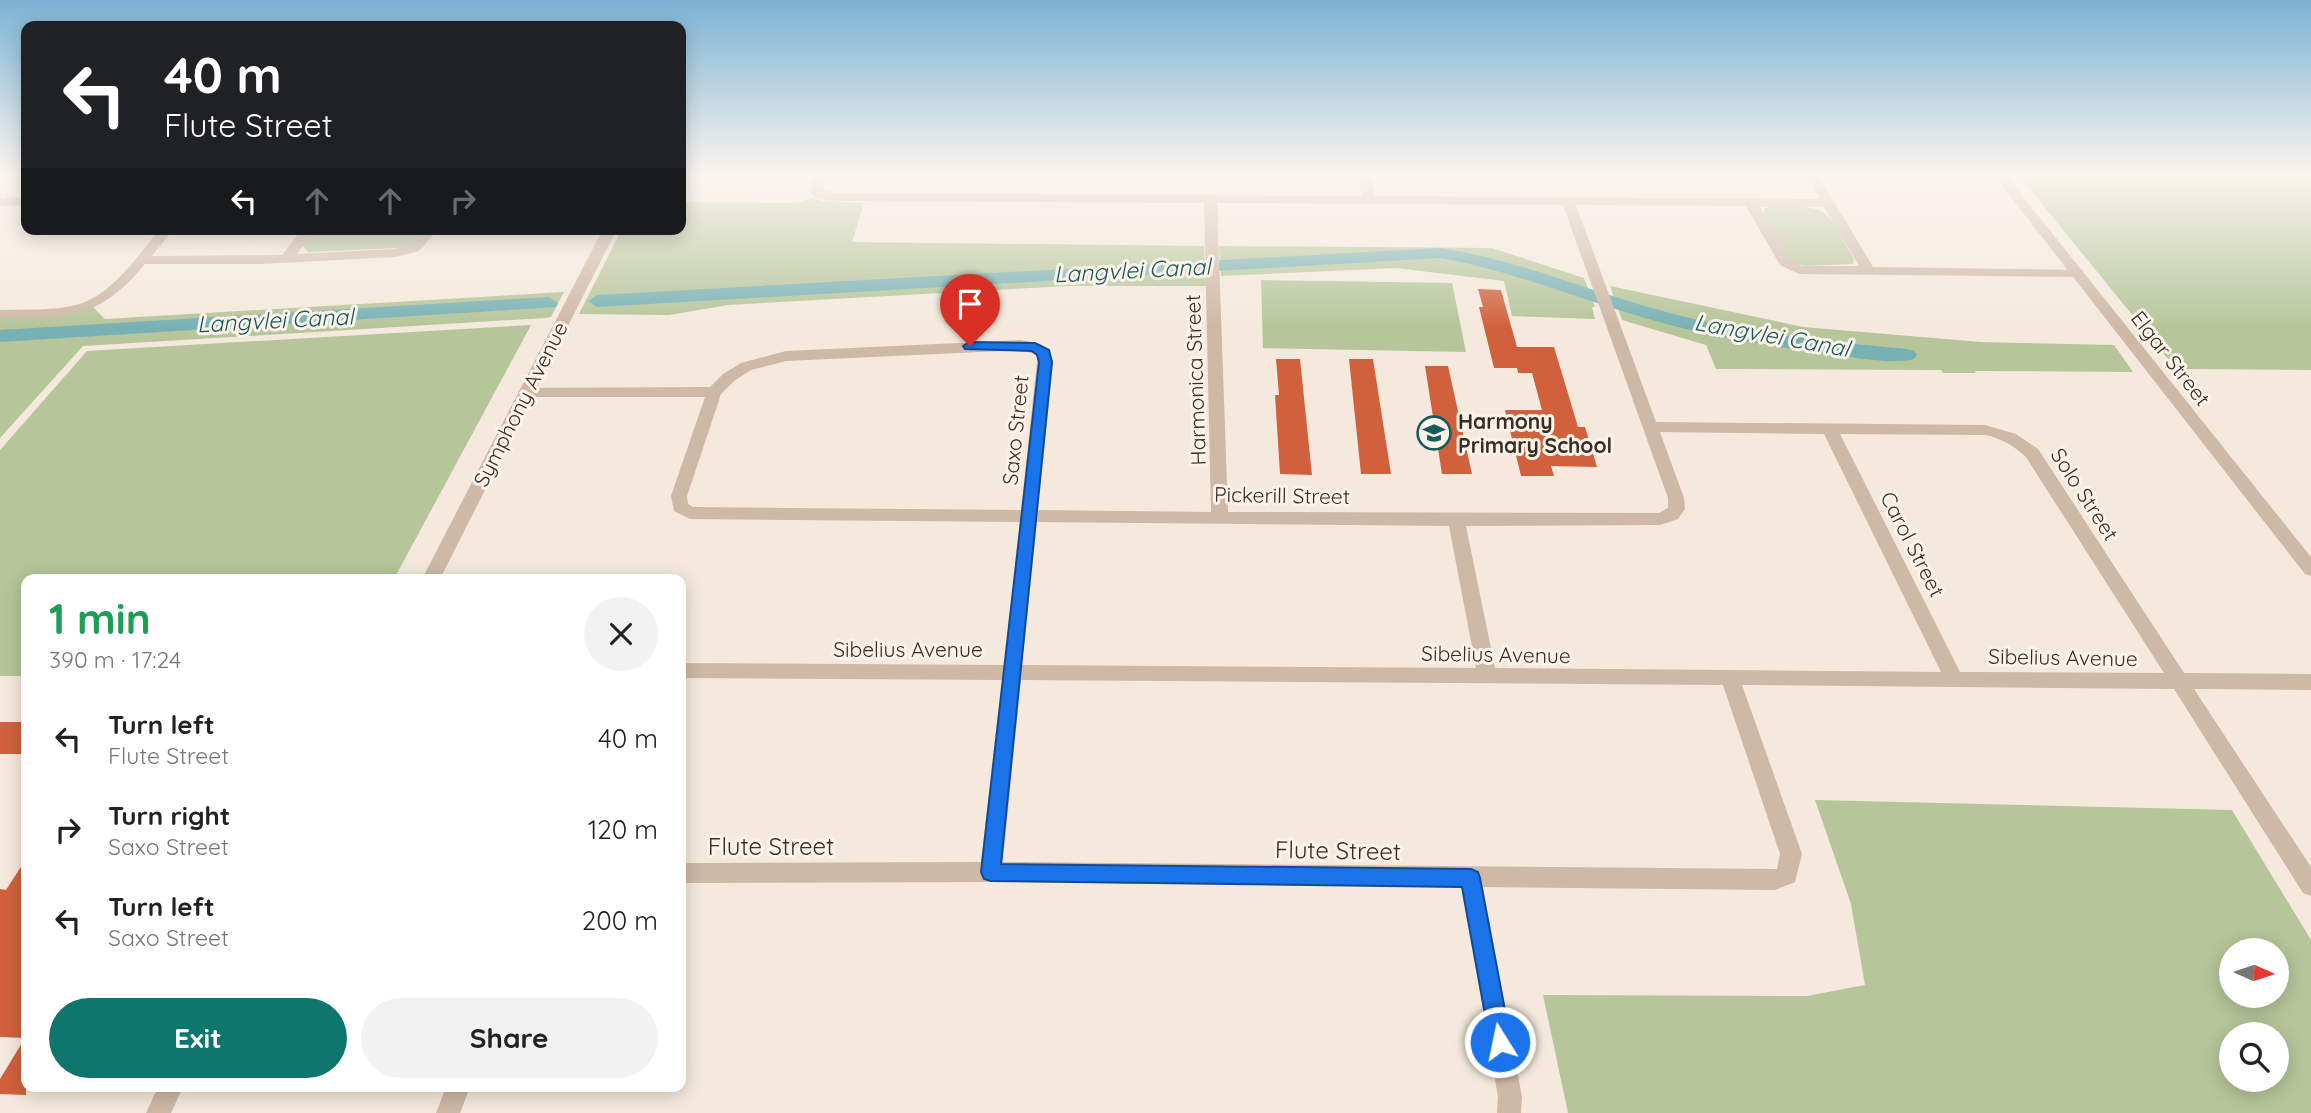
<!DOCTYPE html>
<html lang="en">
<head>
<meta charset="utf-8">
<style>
  :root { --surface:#fff; --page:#f2f2f2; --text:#222; --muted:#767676; --accent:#0f766e }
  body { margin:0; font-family:Quicksand,sans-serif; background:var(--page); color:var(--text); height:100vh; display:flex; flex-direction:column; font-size:26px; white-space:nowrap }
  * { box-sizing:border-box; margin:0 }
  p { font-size:23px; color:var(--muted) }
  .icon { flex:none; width:38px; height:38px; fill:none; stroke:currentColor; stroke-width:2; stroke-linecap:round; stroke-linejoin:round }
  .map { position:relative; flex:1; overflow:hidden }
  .sheet { position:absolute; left:21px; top:574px; width:665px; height:518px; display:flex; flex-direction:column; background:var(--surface); border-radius:14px; box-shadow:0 4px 18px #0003 }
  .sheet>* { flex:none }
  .top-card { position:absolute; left:21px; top:21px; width:665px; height:214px; border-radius:14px; box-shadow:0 4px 18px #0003; background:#202124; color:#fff; overflow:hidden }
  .needle { width:46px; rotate:93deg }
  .buttons { position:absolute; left:2219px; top:938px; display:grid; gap:14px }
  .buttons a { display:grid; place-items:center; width:70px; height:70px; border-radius:50%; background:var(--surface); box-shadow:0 4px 18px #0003; font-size:35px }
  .pin { position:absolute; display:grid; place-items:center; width:60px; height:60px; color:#fff; margin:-72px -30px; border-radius:50% 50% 50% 0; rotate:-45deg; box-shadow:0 0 7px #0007 }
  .pin .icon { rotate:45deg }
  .me { position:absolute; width:77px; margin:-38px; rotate:350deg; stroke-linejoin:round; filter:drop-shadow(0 0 5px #0008) }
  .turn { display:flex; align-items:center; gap:24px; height:147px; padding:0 28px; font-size:32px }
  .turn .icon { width:91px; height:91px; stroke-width:2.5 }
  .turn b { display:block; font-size:49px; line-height:60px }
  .lanes { display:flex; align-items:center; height:66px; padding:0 28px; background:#0003; justify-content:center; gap:35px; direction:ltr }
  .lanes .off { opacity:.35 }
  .round { display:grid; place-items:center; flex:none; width:74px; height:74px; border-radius:37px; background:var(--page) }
  .headline { display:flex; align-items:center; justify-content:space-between; height:119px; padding:0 28px }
  h1 { font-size:42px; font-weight:800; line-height:52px; color:#1e9e55 }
  .cta { display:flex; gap:14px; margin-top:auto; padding:14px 28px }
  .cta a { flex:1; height:80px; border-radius:42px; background:var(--accent); color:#fff; font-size:28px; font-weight:800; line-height:80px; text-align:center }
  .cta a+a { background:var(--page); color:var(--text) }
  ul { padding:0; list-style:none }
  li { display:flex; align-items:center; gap:21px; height:91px; padding:0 28px }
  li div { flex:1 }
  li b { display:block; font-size:26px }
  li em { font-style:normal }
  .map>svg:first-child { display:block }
</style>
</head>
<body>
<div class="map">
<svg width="2311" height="1113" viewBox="0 0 2311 1113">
  <rect width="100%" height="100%" fill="#f4e9dc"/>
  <!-- green -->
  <path fill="#b6c59a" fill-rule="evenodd" d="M2017,173h294v197l-135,-1z
    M813,198l8,3 43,2 -12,39 352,4 2,40h-139l-339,19 -59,10 -90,-1 43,-85h59v-27l115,1z
    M1771,206c62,1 53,1 83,53l-1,5 -47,2 -10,-2 -8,-5 -24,-44v-6z
    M315,229h108l-15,17 -9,2 -91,4 -5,-6z
    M1219,246l273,2 92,30 11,29h-3l3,12 -83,-3 -8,-35 -108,-13 -175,8z
    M1261,280l191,3 14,69 -203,-4z
    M1610,286l193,41 178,15 133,3 19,27 -158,-1 1,2h-33l-2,-3 -225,-1 -10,-24 -84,-25z
    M564,292l-13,25 -6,1 -462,28 -83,92v-121l93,-10 12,12z
    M531,325l-137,254h-368v97h-26v-226l87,-99z
    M1815,800l417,10 79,130v173h-743l-25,-118 264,1 58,-11 -14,-81zM2231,950h46v46h-46zM2231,1034h46v46h-46z"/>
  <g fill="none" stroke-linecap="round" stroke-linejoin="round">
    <!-- canal -->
    <path fill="#78b1b4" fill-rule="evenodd" d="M1440,248c80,12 153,45 230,65 78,21 157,29 237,36l7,2 3,4 -3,4c-22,6 -62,-2 -85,-5 -69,-9 -138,-21 -204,-42 -62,-19 -121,-43 -185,-54l-843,49 -9,-6 9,-6z
      M549,297l9,6 -2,4 -556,35v-12z"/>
  </g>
  <!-- building -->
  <path fill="#d1613d" d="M1478,289l23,1 16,57h37l24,80h7l12,40 -46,-1 3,10h-33l-16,-66h37l-10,-37h-14l-1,-5h-23l-15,-61h4z
    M1276,359h24l12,116 -32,-1 -5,-79h4z
    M1349,359h24l18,115h-30z
    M1425,366h23l24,108h-30z
    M0,722h26v32h-26z
    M26,859v236l-26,-1v-15l25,-41 -25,-1v-148l6,1z"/>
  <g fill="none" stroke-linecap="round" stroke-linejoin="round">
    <!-- minor -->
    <path fill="#ceb8a6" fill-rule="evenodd" d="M813,173h12l-2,17 12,3 527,3 -4,-23h12l5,23 445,3 -15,-26h12l56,94 210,3v6l-5,1 -279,-3 -19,-9 -34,-59 -170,-1 80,217 329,3 31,9 22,15 146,224 127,1v16l-117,-1 117,178v29l-8,-3 -129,-204 -432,-4 60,169 -7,28 -20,8 -292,-3 39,210 -1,16h-24l1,-16 -36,-210 -471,-5 -310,1v-20l300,-1 21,-182 -321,-2v-15l323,2 16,-143 -330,-3 -16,-8 -3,-15 34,-99h-179l-5,-1 -3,-4 3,-4 189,-1 13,-13 18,-11 45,-12 235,-11 19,4 9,6 4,12 -15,148 173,2 -7,-309 -369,-2 -16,-2 -8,-5zM1217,203l346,2 105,293v10l-9,5 -431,-1zM1760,207h64l35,59h-57l-12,-7zM1021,350l16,5v7l-16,148 -328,-3 -5,-3 -1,-8 34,-102 13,-13 17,-11 35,-9zM1660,432l164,2 117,238 -446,-4 -29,-142 194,-1 18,-6 7,-10 -1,-11zM1840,434l145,1c16,3 29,11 41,22l138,216 -204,-1zM1037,522l412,4 27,142 -454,-3zM1021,680l702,5 57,169 -3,15 -774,-7z
      M26,197v8l-26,1v-8z
      M160,229h14l-22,27 130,-1 20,-26h14l-19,25 98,-5 14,-4 14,-16h15l-19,22 -24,6 -134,7h-116c-48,57 -75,53 -145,54v-8c25,-1 52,1 76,-5 37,-10 61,-49 84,-76z
      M446,1087h24l-10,26h-24z"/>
    <!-- tertiary -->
    <path fill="#ceb8a6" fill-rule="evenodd" d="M1992,173h12l307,384v19l-6,-2z
      M603,229h14l-177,350h-18z
      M158,1087h25l-12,26h-25z"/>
  </g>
  <!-- sky -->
  <linearGradient id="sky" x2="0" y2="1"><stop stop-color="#7bb3d3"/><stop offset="0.53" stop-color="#faf5ef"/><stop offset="1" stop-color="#faf5ef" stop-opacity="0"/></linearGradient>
  <rect width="2311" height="328" fill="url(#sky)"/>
  <!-- route -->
  <path fill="#1a73e8" stroke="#114b97" stroke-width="2" d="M970,342l65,1 14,7 3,12 -51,502 470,5 7,3 2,6 31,164 -3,7 -8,4 -7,-4 -3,-7 -28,-155 -471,-6 -7,-2 -3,-7 58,-510 -2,-7 -5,-4 -67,-2 -2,-3z"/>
  <!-- icons -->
  <defs>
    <symbol id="school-ring" viewBox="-11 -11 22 22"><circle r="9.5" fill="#fbf3e8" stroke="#195a5f" stroke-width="1.5"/><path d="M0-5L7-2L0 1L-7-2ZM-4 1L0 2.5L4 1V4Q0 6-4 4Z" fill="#195a5f"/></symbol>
  </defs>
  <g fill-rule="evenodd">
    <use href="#school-ring" x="1415" y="414" width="38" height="38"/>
  </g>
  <g text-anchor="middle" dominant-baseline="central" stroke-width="6" stroke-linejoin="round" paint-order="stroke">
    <!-- street labels -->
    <g font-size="21" fill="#392d28" stroke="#fbf3e8">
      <text transform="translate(2171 358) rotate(52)">Elgar Street</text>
      <text transform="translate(1195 380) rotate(-92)">Harmonica Street</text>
      <text transform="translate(520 404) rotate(-63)">Symphony Avenue</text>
      <text transform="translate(1015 430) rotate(-84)">Saxo Street</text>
      <text transform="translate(2085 494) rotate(57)">Solo Street</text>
      <text transform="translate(1282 495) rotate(1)">Pickerill Street</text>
      <text transform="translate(1913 544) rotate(63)">Carol Street</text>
      <text x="908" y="649">Sibelius Avenue</text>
      <text transform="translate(1496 654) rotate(1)">Sibelius Avenue</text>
      <text transform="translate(2063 657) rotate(1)">Sibelius Avenue</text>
    </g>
    <!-- poi labels -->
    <g font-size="21" font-weight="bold" fill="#392d28" stroke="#fbf3e8" text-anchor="start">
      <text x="1458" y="421">Harmony<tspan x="1458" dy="24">Primary School</tspan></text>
    </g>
    <!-- water labels -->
    <g font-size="23" font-style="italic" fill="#195a5f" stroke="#fbf3e8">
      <text transform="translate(1132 270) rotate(-3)">Langvlei Canal</text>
      <text transform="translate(275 320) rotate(-3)">Langvlei Canal</text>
      <text transform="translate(1772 335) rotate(10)">Langvlei Canal</text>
    </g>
    <!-- near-street labels -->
    <g font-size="24" fill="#392d28" stroke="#fbf3e8">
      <text x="771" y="846">Flute Street</text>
      <text transform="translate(1338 850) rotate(1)">Flute Street</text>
    </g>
  </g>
</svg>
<div class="buttons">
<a><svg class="needle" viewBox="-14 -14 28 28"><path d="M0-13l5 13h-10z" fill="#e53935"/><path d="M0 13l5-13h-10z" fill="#767676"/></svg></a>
<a><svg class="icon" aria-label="search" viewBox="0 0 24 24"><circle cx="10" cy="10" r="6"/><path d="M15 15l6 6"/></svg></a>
</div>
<div class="pin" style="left:970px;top:346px;background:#d93025"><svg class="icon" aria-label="arrive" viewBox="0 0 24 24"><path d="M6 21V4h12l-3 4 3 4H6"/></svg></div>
<svg class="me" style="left:1500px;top:1042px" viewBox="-20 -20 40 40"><circle r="17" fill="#1a73e8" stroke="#fff" stroke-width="3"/><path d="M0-11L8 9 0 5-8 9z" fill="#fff"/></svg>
<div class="top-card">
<div class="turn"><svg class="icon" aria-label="left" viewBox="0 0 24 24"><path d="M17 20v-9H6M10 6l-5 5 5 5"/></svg><div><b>40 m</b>Flute Street</div></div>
<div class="lanes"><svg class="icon" aria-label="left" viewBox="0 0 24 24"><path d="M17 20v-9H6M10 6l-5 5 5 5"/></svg><svg class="icon off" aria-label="ahead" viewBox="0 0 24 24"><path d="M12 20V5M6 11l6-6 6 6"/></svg><svg class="icon off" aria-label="ahead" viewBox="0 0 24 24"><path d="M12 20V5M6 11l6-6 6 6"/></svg><svg class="icon off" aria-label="right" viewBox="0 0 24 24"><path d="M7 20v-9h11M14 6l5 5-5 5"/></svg></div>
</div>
<section class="sheet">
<div class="headline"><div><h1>1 min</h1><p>390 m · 17:24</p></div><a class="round"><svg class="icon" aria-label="close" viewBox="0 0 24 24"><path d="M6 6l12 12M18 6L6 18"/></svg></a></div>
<ul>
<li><svg class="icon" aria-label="left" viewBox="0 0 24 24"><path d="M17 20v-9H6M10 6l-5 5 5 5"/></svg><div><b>Turn left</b><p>Flute Street</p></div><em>40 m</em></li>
<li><svg class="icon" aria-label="right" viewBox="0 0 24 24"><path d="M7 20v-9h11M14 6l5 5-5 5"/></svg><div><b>Turn right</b><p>Saxo Street</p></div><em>120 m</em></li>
<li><svg class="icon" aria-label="left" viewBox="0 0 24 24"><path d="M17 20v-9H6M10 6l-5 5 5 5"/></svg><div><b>Turn left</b><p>Saxo Street</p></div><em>200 m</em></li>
</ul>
<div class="cta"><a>Exit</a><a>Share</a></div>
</section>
</div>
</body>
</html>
